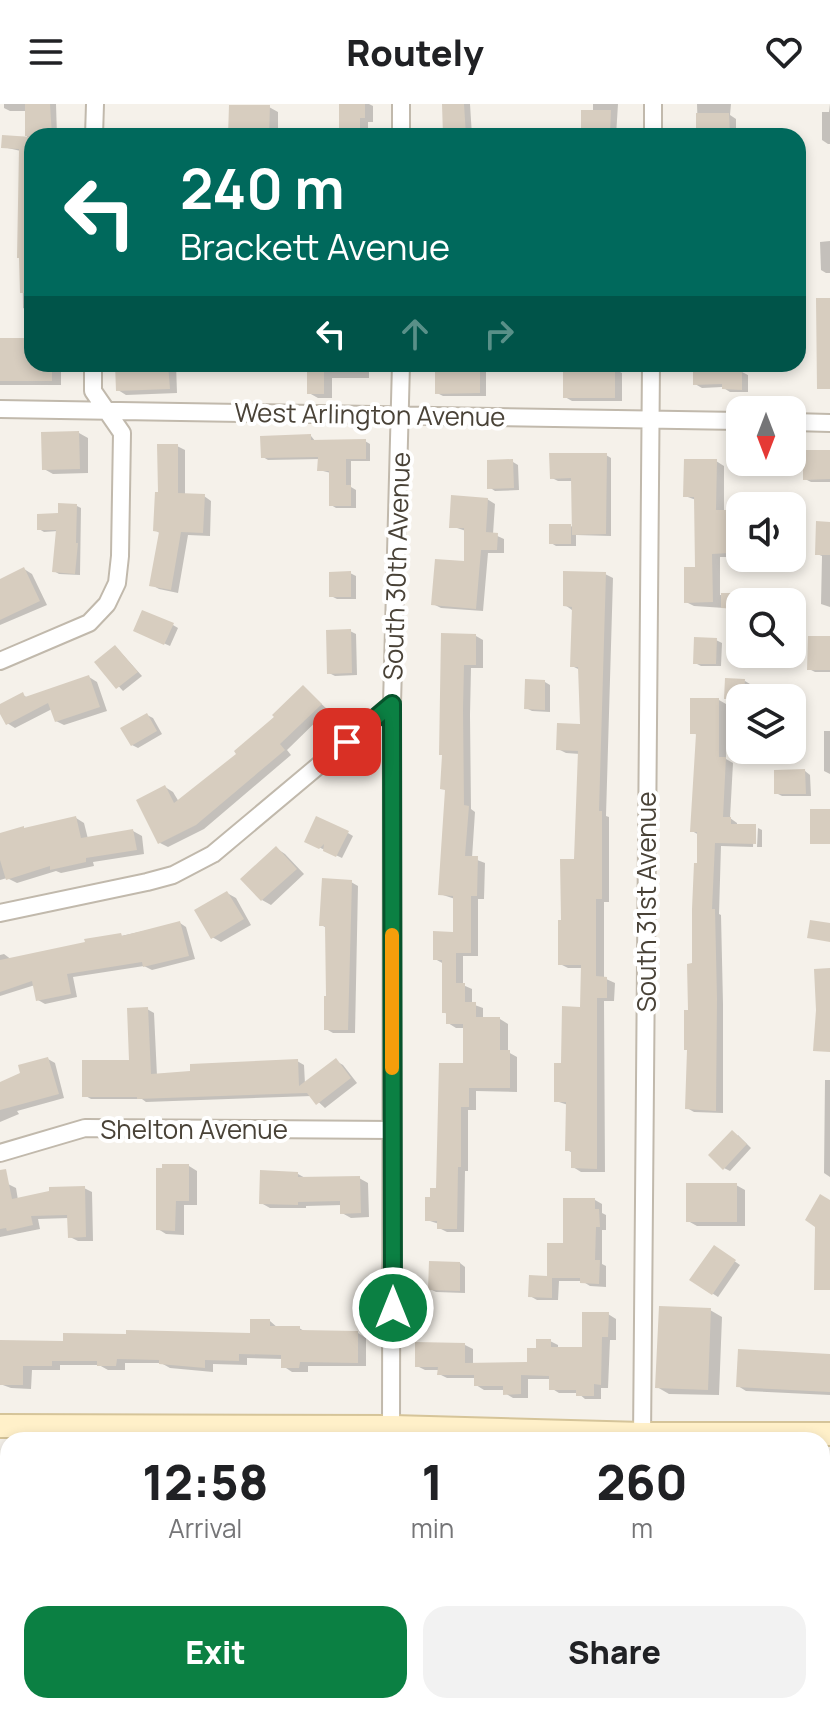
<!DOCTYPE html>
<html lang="en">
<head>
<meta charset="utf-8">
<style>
  :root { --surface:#fff; --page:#f2f2f2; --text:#202124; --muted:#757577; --accent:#0b8043 }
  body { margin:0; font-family:Manrope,sans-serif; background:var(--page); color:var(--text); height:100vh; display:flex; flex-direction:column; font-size:30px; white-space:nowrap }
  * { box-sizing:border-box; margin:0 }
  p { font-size:26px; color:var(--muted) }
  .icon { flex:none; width:44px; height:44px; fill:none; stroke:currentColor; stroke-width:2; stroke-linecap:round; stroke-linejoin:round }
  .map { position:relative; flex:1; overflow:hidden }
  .side { position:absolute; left:0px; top:1328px; width:830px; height:282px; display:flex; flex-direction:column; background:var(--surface); border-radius:24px 24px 0 0; box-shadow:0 4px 12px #0003 }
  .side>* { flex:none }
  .banner { position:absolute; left:24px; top:24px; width:782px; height:244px; border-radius:24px; box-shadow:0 4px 12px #0003; background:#00695c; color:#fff; overflow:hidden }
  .needle { width:52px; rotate:180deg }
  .fabs { position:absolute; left:726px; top:292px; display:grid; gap:16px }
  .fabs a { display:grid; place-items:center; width:80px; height:80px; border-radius:16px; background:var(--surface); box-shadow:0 4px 12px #0003; font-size:40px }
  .pin { position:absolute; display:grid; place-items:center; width:68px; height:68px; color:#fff; margin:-34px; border-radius:16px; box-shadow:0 4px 12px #0006 }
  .me { position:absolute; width:88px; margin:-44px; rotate:0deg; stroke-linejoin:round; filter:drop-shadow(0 0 6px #0008) }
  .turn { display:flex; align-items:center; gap:28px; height:168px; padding:0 24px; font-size:36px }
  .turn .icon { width:104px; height:104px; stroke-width:2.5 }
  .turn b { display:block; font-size:56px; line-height:68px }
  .lanes { display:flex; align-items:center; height:76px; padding:0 24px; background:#0003; justify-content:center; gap:40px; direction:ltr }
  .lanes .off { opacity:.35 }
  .eta { display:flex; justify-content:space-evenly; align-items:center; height:136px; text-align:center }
  .eta b { font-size:48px; font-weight:800; line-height:56px }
  .primary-button { display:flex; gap:16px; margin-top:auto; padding:16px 24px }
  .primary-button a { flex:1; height:92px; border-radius:24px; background:var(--accent); color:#fff; font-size:32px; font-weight:800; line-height:92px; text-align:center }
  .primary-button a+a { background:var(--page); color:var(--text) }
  header { display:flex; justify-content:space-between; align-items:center; height:104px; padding:0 24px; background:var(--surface); font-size:36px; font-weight:800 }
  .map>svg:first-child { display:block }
</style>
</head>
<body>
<header><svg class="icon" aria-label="menu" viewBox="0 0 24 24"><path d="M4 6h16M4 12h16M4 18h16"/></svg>Routely<svg class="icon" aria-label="heart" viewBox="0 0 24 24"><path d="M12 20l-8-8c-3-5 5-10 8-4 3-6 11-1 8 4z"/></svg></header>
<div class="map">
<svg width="830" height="1609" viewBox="0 0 830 1609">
  <rect width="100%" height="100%" fill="#f5f1ea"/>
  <!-- shadow -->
  <path fill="#0003" d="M4,0h52l1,32h-25v176l-9,-4 -2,-157 -18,-4 24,-8v-28h-17l-6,-3z
    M341,0h28l4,2v16h-5v14h-27z
    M444,0h26l2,32h-27z
    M593,0h25l-2,32h-33l10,-24z
    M697,0h34l-1,11 6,4v17h-38z
    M830,0v40h-2l-6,-4v-28h7z
    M269,3l9,5v24h-48z
    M830,137v32h-4l-5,-3 -1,-28z
    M0,236h32v24h29v21h-61z
    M117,260h59l1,29 -51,2 -8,-5z
    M307,260h62v14h-37v20h-14l-9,-5z
    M440,260h40l6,3v29h-43l-6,-3z
    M587,260h27v5l8,4v28h-50l-7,-4 22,-28z
    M694,260h33v7l15,1 6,3v17h-18l-8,-5 -20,1 -7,-4z
    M79,329l9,5v35l-35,1 -9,-5z
    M311,332l5,6 49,-1 5,3v17h-19v26l5,3v18h-20l-5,-3v-32l-12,-3 1,-11 -52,1 -5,-3z
    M177,342l8,4v46h19l7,5 -1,35 -22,-1 -10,58 -19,-4 -7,-4 9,-51 -6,-4 5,-36z
    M734,346h6v12h14v8h-15l-5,-3z
    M830,348v30h-19l-6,-3z
    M606,351l5,3v78l-35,-1v11h-20l-5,-3 19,-17 4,1 -1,-46h-15l-6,-3z
    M716,357l8,5v46l12,4 1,41h-17v38l21,1 -1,13 -46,-3 -8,-4 11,-33 -1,-69 -11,-4z
    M513,358l5,3 1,25 -24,1 -6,-4z
    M487,395l8,5 -2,30 11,5v14h-16l-5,58 -42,-3 -8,-4 33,-41v-32l-15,-5z
    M77,402l4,2 -1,67 -21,-1 -5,-3 4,-40 -14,1 -5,-3z
    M830,420v83l-9,-3 1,-48 -5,-2z
    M24,465l8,5 15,31 -47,20v-44z
    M350,469l6,3v23h-19l-6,-3z
    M605,470l8,4 -7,238 3,1v85h-5v76l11,5 -1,18h-10l1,171h-24l-8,-5v-14l-6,-3 1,-45 -12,-4 7,-36 19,-56 1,-41h-15l-8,-4 3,-42 13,-61 4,-107 -14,-1 -8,-4 24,-23 -2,-56 -8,-4v-56l-7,-5z
    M173,521l5,3 -8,18 -29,-13z
    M350,527l6,3 1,41 -22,1 -6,-3z
    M443,531l33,1 7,4v28h-12l-1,47 1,94 4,3 -3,46 13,5 -1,36h-6v57h-15v29l9,4v15l11,4v11h17l8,5v28l9,5v35l-41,-1v19h-8v61h-3l-1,61h-17l-8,-4v-4l-12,-4 5,-21 6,-9 27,-125v-37h-9l-8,-5v-8l-4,-3v-48l-9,-5 20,-25v-35l-15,-5 7,-103z
    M830,534v34h-15l-6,-3z
    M716,536l6,3 -1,23h-20l-6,-3z
    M116,543l26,29 -19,15 -26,-29z
    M89,573l8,5 10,29 -43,14 -8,-4 -4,-12 -37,19 -8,-5 -7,-14v-3l23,-11 5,3z
    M745,577l5,3 -1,14h-9v3l-14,-4z
    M545,578l5,3v27l-18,-1 -6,-3z
    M303,583l25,23 -41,40 4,5 -87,74 -36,18 -8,-4 5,-56 8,5 6,10 60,-48z
    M719,596l7,4v55l7,4 -3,55 7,5v3l20,1h-3l-1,20 -32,-1 -2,68 2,1 2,89v109l-29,-1 -7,-4 12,-243v-30l-7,-4 5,-96 -5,-3z
    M147,611l6,3 9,16 -24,14 -6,-3z
    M824,627h6v43l-6,-3z
    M805,667l5,4 1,21h-29l-6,-3z
    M76,714l8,5 4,16 45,-8 9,5 2,18 -51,8 1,4 -33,7 -5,-2 -39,12 -10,-5 -7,2v-45z
    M758,724l4,2v17h-5z
    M348,729l5,3 -11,22 -30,-14z
    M276,744l9,6 19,20 -33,31 -9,-5z
    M351,778l7,4 -3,147h-22l-7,-4 3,-31 -2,-70 -6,-3z
    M227,789l9,5 15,27 -30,17 -9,-5z
    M180,819l6,4 9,32 -43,11 -8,-4 -71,11 4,20 -32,7 -7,-4 -3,-15 -35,11v-41l4,-1 8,6z
    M147,905l7,4 3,63 140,-15 7,4 1,19 31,-23 7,4 14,18 -32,25 -13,-12 -166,6 -4,-3h-51l-7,-4 47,-33z
    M48,955l7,4 9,35 -47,13 2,3 -19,8v-38z
    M825,976h5v97l-6,-4z
    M738,1031l13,13 -21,23 -6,-3z
    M189,1062l8,5v34h-13v30l-18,-1 -8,-5z
    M298,1070l9,5 52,-1 9,5 1,34 -18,1 -9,-5v-8l-36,1v2h-36l-9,-5z
    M8,1080l8,4 2,12 66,-12 8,4 1,49h-15l-8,-4 -1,-19 -31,1 2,10 -40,8v-52z
    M736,1081l9,5v36h-48l-9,-5z
    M595,1096l7,4v9l4,2v15h-4v34l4,2v21l-16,-1 -8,-5h-23l-1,19h-21l-7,-4 19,-18 17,-33z
    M714,1143l26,18 -22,32 -26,-17z
    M460,1159l5,4v26l-29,-1 -6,-3z
    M710,1206l12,7 -3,78 -50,-1 -12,-7z
    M608,1210l8,5v21h-6l-2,48h-7v11h-16l-7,-6h-19l-8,-5v-9h-23v19h-15l-8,-5v-3h-21l-8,-5v-7h-29l-8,-4v-4h-14l-8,-4 48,-21 8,4v16l56,-1 9,-14 12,-9 8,4v4h26z
    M270,1217l8,7h21l7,4 52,1 8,5v28h-58v6h-16l-9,-6v-7l-36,-1v7l-34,-1v8l-43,-4 -9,-5h-36v7h-17l-9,-5h-39v5h-28l-1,19 -20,-1 -11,-4v-42l65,1 187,-8z
    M830,1252v42v-3l-84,-4 -8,-5z
    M822,1402h8v28h-8z
    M822,1504h8v105h-40l-1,-7h33z
    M50,1602h306v7h-306z
    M422,1602h85v6l-69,1z
    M681,1602h37v7h-37z"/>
  <!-- building -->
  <path fill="#d7cdbf" d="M25,0h25l2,32h-27z
    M339,0h26v14h-5v17h-21z
    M442,0h22l2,32h-23z
    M229,1h41l-1,31h-41z
    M581,6h30l-1,26h-29z
    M696,9h33l1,23h-34z
    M2,31l30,2v156h-12l-1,-35h-2l2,-109 -18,-1z
    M816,194h14v91h-13z
    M0,234h32v26h20v17h-52z
    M115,260h53l2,25 -54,2z
    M307,260h17v30h-17z
    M435,260h45v29l-45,1z
    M693,260h28v5l21,1v20l-20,-1v-5l-29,1z
    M563,263h52v31h-52z
    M79,327l1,38 -38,1 -1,-38z
    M311,330v6l55,-1v20h-20v26h5v21h-22v-35h-12l1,-14 -57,1 -1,-22z
    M157,340h21v49l27,1 -2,39 -22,-1 -10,58 -22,-4 10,-54 -6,-1 2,-39h3z
    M803,346h27v29l-27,1z
    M549,349h58l-1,81 -34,1 -1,-57 -21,1z
    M513,355l1,29 -27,1v-29z
    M684,355h33l-1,51h12l1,43 -17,1 1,48 -29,1v-36h11l-1,-70h-11z
    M451,391l37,3 -2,34 12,1 -1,17h-16l-5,59 -45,-4 4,-46 29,2v-33h-15z
    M58,399l19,1 -1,39h2l-3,31 -23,-2 4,-42h-19v-16l21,-1z
    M816,417l14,1v33h-15z
    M549,420h22v20h-22z
    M24,463l16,34 -40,19v-41z
    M351,467v26h-22v-25z
    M563,467l43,1 -7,239h3v88h-6v77l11,1v21h-10v171l-26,-1v-17h-6l1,-49h-12v-39h7l1,-57 18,1 1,-42h-23v-45h3l-1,-61h14l4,-108 -22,-1 1,-27 23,1 -2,-57h-8l2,-60 -9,-1z
    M721,489h19v16l-19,-1z
    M142,506l32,13 -10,22 -31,-14z
    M351,525l1,44 -25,1 -1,-44z
    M441,529l35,1v31h-12l-1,44 1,96 5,1 -4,50h13l-1,40h-6v57h-15v30h9v19h11v15h24v33h10v38h-41v19h-8v60h-3l-1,62h-20v-8h-12v-24h5v-9h6l3,-125h24v-39h-17v-11h-4v-53h-9v-29l20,1v-36l-15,-1 7,-105 -5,-1 2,-34h-3z
    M808,532h22v34h-23z
    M694,533l23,1 -1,26h-23z
    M115,541l23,27 -22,17 -22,-27z
    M89,571l11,32 -45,15 -7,-19 -42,22 -6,-11v-10l23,-12 2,5z
    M725,574l20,1 -1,19 -20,1z
    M525,575l20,1v30l-21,-1z
    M303,581l19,19 -42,40 5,6 -89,75 -38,19 -22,-44 29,-15 9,18 62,-49 -2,-3 40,-34 -2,-2z
    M690,594h29v59h7l-3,60h8v7h25v20l-41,-1 -3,66h3l2,90 -1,112 -31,-2 2,-59h-3v-40h4l-1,-46 5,-1v-54l2,-46h3v-31h-7l6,-98h-6z
    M147,609l10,18 -26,15 -11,-18z
    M805,665l1,25h-32v-24z
    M810,705h20v35h-20z
    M76,712l5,22 52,-9 4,21 -51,8v4l-36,8v-4l-44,14 -6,-20v-27l24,-7v2z
    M316,712l33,15 -13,26 -13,-6 1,-7 -5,5 -15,-7z
    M276,742l21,23 -36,32 -21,-22z
    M322,774l30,2 -4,150h-24v-34h2l-1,-70h-6z
    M227,787l17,28 -33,20 -17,-29z
    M810,816l20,3v19l-23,-4z
    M180,817l9,35 -46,11 -1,-5 -75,12 4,20 -35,7 -4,-20 -32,11v-32l85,-18 -1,-3 37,-6 1,3z
    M830,864v84l-17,-1 3,-41 -2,-41z
    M148,903l3,67 39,-3v-7l108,-5 1,27 37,-28 15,20 -35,27 -9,-12 -170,6v-2h-55v-37h47l-2,-52z
    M48,953l11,37 -59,16v-28l20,-9 -2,-8z
    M732,1026l15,14 -24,26 -15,-15z
    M162,1060h27v37h-13l-1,30 -19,-1v-62h6z
    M6,1065l6,30 37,-8v-4l36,-1 1,51 -18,1 -1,-23 -36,1 2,9 -26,6 -1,-3 -6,1v-59z
    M260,1066l38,2v5l62,-1 1,37 -21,1v-13l-42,1v3l-39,-1z
    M686,1079h51v39h-51z
    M820,1090l10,6v90h-16l1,-63 -10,-7z
    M563,1094h32v11h4l1,18h-4l-1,33h5l-1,24 -19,-1v-5h-28v20l-24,-1 1,-22 18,1v-33h16z
    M714,1141l22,15 -24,35 -23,-15z
    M429,1157l31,1v29l-32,-1z
    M659,1202l52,2 -3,82 -53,-2z
    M582,1208h27l-1,25h-6l-1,48 -7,-1v12h-18v-6h-27v-14l-28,-1v19l-18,1v-9h-29v-11h-37l1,-8h-23v-25l50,1v20l62,-1v-14h9v-9h15v8h31z
    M250,1215h20v7h30v4l58,1v32l-58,-1 -1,6h-18v-13l-42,-1v7l-34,-1v8l-46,-4v-4l-42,-1 -1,7h-19v-5h-45v5h-29v19h-23v-45l63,1v-8l63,1v-4l124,3z
    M738,1245l92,5v38l-94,-5z"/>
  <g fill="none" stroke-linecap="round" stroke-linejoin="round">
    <defs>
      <path id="minor" d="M94,32l1,-32
        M401,32v-32
        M653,32v-32
        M0,305l740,12
        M792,318l38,1
        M0,557l89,-38 18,-19 10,-21 3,-27 2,-123 -29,-42v-27
        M0,809l147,-31 26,-7 40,-21 179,-150
        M0,1049l85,-25 307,2
        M391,1336l1,-736 9,-340
        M642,1336l9,-1076
        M389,1602v7
        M643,1602v7"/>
      <path id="secondary" d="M0,1322l393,1 249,7h188"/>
    </defs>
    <!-- minor casing -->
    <use href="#minor" stroke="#c1b9ac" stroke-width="20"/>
    <!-- secondary casing -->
    <use href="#secondary" stroke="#d5c499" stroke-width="26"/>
    <!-- minor -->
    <use href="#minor" stroke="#fff" stroke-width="16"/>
    <!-- secondary -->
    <use href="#secondary" stroke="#fff0c9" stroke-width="22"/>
  </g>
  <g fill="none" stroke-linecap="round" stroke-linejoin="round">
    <defs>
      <path id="route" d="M347,638l45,-38 1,604"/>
    </defs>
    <!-- route casing -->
    <use href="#route" stroke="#07532c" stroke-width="20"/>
    <!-- route -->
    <use href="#route" stroke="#0b8043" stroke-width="14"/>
    <!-- slow -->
    <path stroke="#f59e0b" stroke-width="14" d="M392,831v133"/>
  </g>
  <g text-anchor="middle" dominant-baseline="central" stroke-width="8" stroke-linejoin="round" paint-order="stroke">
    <!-- street labels -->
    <g font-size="26" fill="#494237" stroke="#fff">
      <text transform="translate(370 310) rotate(1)">West Arlington Avenue</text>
      <text transform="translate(396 462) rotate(-88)">South 30th Avenue</text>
      <text transform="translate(646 798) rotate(-90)">South 31st Avenue</text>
      <text x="194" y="1025">Shelton Avenue</text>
    </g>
  </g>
</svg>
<div class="fabs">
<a><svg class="needle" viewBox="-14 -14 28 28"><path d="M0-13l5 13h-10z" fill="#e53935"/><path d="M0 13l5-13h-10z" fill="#757577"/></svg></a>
<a><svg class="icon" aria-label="sound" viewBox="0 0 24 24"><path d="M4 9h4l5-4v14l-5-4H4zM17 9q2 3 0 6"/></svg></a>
<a><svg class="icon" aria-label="search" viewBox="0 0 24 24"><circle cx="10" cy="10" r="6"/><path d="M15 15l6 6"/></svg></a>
<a><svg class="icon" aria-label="layers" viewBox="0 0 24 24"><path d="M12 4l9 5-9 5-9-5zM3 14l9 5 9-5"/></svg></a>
</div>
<div class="pin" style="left:347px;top:638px;background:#d93025"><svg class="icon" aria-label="arrive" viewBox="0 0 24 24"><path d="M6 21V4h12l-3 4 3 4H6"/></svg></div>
<svg class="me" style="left:393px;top:1204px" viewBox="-20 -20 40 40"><circle r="17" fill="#0b8043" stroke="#fff" stroke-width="3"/><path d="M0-11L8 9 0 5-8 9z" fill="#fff"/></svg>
<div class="banner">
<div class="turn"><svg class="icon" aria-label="left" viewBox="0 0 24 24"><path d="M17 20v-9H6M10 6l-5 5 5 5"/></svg><div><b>240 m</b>Brackett Avenue</div></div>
<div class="lanes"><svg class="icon" aria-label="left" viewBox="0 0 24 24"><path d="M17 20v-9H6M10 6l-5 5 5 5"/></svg><svg class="icon off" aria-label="ahead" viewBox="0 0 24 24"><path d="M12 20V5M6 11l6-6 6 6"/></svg><svg class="icon off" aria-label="right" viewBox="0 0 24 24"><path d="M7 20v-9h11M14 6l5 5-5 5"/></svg></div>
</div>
<section class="side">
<div class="eta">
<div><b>12:58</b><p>Arrival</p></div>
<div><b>1</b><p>min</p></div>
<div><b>260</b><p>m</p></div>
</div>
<div class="primary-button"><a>Exit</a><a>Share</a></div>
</section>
</div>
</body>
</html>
